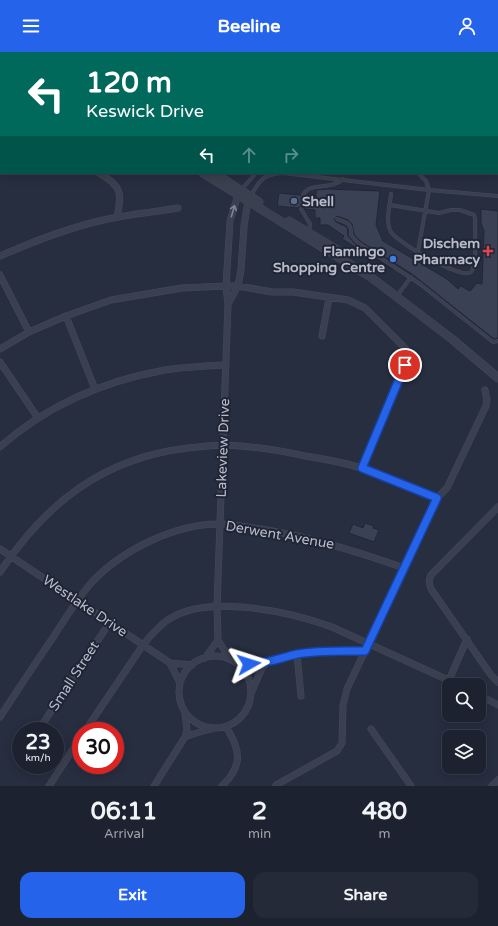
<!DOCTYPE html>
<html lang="en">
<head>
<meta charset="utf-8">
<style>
  :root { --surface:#1d2230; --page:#252a38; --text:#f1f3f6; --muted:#a0a4ab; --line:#3b3f4c; --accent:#2563eb }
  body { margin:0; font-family:"Varela Round",sans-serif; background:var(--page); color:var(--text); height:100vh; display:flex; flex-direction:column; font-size:15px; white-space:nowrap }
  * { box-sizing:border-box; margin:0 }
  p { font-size:13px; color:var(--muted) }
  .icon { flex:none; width:22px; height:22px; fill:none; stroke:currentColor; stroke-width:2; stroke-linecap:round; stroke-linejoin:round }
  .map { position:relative; height:734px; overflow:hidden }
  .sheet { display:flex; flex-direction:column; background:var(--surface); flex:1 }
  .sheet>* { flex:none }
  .banner { position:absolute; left:0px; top:0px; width:498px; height:122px; box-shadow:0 2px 10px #0003,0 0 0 1px var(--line); background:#00695c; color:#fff; overflow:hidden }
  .fabs { position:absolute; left:442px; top:626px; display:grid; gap:8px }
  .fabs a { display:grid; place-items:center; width:44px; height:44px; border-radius:8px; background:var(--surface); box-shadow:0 2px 10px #0003,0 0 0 1px var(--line); font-size:20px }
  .speed { position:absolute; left:12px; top:670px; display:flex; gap:8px; font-size:20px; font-weight:700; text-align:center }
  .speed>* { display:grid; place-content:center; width:52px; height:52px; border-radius:50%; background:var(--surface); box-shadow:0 2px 10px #0003,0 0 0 1px var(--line); line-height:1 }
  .speed small { font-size:10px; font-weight:400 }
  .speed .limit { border:6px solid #d22; background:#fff; color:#111 }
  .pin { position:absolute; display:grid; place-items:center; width:34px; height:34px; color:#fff; margin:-17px; border:2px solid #fff; border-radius:50%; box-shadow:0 1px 4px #0007 }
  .me { position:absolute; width:44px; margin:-22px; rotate:84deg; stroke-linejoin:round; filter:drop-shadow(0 0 3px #0008) }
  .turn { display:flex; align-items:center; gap:14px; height:84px; padding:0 20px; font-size:18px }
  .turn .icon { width:52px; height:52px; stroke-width:2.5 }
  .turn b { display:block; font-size:28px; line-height:34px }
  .lanes { display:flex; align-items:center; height:38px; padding:0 20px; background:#0003; justify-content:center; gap:20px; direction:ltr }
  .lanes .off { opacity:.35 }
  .eta { display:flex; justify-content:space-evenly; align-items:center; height:68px; text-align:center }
  .eta b { font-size:24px; font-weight:700; line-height:28px }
  .button { display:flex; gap:8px; margin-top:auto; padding:8px 20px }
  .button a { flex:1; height:46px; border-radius:12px; background:var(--accent); color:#fff; font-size:16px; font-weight:700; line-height:46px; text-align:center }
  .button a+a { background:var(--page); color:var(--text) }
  header { display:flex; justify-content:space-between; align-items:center; height:52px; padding:0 20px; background:var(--accent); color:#fff; font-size:18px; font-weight:700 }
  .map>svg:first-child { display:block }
</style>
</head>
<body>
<header><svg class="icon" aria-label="menu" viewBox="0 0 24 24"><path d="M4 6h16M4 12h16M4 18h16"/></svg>Beeline<svg class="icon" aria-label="person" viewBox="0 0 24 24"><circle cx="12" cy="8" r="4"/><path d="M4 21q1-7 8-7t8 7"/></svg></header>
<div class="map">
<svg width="498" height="734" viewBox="0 0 498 734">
  <rect width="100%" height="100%" fill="#272e40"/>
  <!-- water -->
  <path fill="#1b233e" d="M210,0h221l-221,1z"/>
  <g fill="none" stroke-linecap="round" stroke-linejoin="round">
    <!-- stream -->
    <path stroke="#1b233e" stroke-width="2" d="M139,0v1"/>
  </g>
  <!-- building -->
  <path fill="#3a4155" stroke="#222737" d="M328,137l52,2 -4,34 7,16 64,38 11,10 3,-3 9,5 7,-8 5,1 2,-53 -3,-8v-14l17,2v127l-4,1 -82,-65 -52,-33 -6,-7 -2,-10 -4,-4 -11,-4 -3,3 2,3 11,5 1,9 8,9 37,25 -51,-31 2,-3 -16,-11h-8v-7h-5v-8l-10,-1 -4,-3 -3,2 -21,-2 2,-13 21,2 3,3 3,-2 10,1v-7z
    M365,471l9,3 -1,2 6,2 -5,12 -25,-9 4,-9 10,4z"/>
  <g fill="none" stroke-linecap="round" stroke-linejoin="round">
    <defs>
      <path id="service" d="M241,138l15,-17
        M303,143c7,-14 28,-4 40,-16
        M251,144c8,-16 13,-22 32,-23l146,17 69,6
        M390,153l49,8 12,-3h9l14,5 1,3c0,10 2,49 -4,54 -10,8 -74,-30 -80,-40 -6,-10 -1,-27 0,-38
        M301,157l9,15 -1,8
        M337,167c10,4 15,4 14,16l7,8 62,41 73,58 5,-1
        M418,199l11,-61 -3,-9 -8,-8
        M397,244l14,-19"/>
      <path id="minor" d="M0,119h1
        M99,121c23,13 23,20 18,44
        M0,204c35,-15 70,-29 108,-37 23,-5 47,-7 70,-11
        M0,223l29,57
        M228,252l10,-18 3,-16 3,-44 4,-25 2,-3
        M66,264l29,73
        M322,284l7,-38
        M0,297l29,-17 37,-16 45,-16 71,-12 44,-2h12l34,6h21l55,8 17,8 40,40 2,8 -2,9 -43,103
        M0,310l38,56
        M0,395c46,-41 104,-66 165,-77 20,-3 41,-4 61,-5
        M498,455l-66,67c-4,5 -3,9 -1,15l60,86 7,7
        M0,497l170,114 10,20
        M0,520c46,-69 103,-114 188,-124 12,-1 24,-3 36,-3 27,1 54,5 81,11 19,3 38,6 56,12 9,2 17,7 26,10 17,7 33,14 50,20
        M297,602l4,42
        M179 640a36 36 0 1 1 72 0a36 36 0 1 1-72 0Z
        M205,606l13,-18
        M230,607l-12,-19 -1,-34 11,-302 -2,-18 4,-65 8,-26 2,-4
        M236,610l20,2 52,-11 57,-2
        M170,611l22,2
        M449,628l18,-41
        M252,639l10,-23 5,-5
        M479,643l19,10
        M0,665c17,-26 34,-52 52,-78 13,-20 25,-40 40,-57 30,-32 83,-58 127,-58 14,0 28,3 42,5 50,8 95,22 143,39
        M371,677l40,57
        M38,679l72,-109
        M85,679l58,-86c8,-10 17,-21 28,-27 40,-24 120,-6 161,9l127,58
        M185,685l8,-3 18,-5
        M276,733l61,-34 5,-8 1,-38 4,-16 90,-191 10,-10 39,-82 1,-6 -2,-10
        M49,734l32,-49
        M154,734l31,-49 2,-7 -2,-17
        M222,734c21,-20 19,-36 4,-59
        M492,734l6,-6"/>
      <path id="tertiary" d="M97,0v1
        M203,121l169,105 80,61 46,39
        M214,121l45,29
        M289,169l52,31"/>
    </defs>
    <!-- service casing -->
    <use href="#service" stroke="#454959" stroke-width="4"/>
    <!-- minor casing -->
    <use href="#minor" stroke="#454959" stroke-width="7"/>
    <!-- tertiary casing -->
    <use href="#tertiary" stroke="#454959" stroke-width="9"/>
    <!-- service -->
    <use href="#service" stroke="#3b4050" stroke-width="3"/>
    <!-- minor -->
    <use href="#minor" stroke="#3b4050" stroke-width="6"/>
    <!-- tertiary -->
    <use href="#tertiary" stroke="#3b4050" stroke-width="8"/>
  </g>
  <!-- one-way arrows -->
  <defs><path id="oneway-shaft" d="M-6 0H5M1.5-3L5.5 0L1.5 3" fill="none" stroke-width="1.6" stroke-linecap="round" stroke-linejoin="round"/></defs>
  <use stroke="#808493" href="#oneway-shaft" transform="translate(233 159) rotate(-74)"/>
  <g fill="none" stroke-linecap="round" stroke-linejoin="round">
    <defs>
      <path id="route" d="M249,612c17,0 31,-6 48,-10 21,-4 46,-3 68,-3l72,-153 -75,-30 43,-103"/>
    </defs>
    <!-- route casing -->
    <use href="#route" stroke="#184099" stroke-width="10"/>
    <!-- route -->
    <use href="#route" stroke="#2563eb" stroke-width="7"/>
  </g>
  <!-- markers -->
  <circle fill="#5c6f8a" stroke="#202535" stroke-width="1.5" cx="294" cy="149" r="4"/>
  <path fill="#e0444e" stroke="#202535" stroke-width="1.5" d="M486 193h4v4h4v4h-4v4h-4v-4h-4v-4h4z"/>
  <circle fill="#3f7fe0" stroke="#202535" stroke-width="1.5" cx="393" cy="207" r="4"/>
  <g text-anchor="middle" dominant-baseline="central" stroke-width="4" stroke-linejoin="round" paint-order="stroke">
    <!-- poi labels -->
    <g font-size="14" font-weight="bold" fill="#b8bcca" stroke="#202535" text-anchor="end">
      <text x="302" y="149" text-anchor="start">Shell</text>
      <text x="480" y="191">Dischem<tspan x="480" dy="16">Pharmacy</tspan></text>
      <text x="385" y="199">Flamingo<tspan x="385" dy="16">Shopping Centre</tspan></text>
    </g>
    <!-- street labels -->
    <g font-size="14" fill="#b8bcca" stroke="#202535">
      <text transform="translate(223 396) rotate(-88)">Lakeview Drive</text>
      <text transform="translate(280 483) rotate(10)">Derwent Avenue</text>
      <text transform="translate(85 554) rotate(34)">Westlake Drive</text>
      <text transform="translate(74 624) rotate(-57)">Small Street</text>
    </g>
  </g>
</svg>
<div class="fabs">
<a><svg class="icon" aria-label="search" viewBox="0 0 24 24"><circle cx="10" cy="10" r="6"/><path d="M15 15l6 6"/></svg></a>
<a><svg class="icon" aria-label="layers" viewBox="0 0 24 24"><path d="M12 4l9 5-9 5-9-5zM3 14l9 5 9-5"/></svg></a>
</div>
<div class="speed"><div>23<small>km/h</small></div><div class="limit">30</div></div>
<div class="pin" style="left:405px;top:313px;background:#d93025"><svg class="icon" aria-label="arrive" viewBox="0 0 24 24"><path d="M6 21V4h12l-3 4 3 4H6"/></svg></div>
<svg class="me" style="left:249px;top:612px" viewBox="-20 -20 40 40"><path d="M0-17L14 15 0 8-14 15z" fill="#2563eb" stroke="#fff" stroke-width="4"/></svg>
<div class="banner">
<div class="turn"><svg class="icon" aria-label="left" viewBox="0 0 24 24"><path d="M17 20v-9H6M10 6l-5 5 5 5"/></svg><div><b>120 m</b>Keswick Drive</div></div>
<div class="lanes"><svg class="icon" aria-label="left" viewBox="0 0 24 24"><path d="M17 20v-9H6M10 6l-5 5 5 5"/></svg><svg class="icon off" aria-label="ahead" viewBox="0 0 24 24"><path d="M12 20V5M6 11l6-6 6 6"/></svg><svg class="icon off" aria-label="right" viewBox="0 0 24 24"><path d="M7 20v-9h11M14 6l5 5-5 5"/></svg></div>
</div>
</div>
<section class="sheet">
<div class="eta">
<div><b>06:11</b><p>Arrival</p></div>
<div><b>2</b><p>min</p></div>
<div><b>480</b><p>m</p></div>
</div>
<div class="button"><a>Exit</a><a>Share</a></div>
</section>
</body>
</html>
